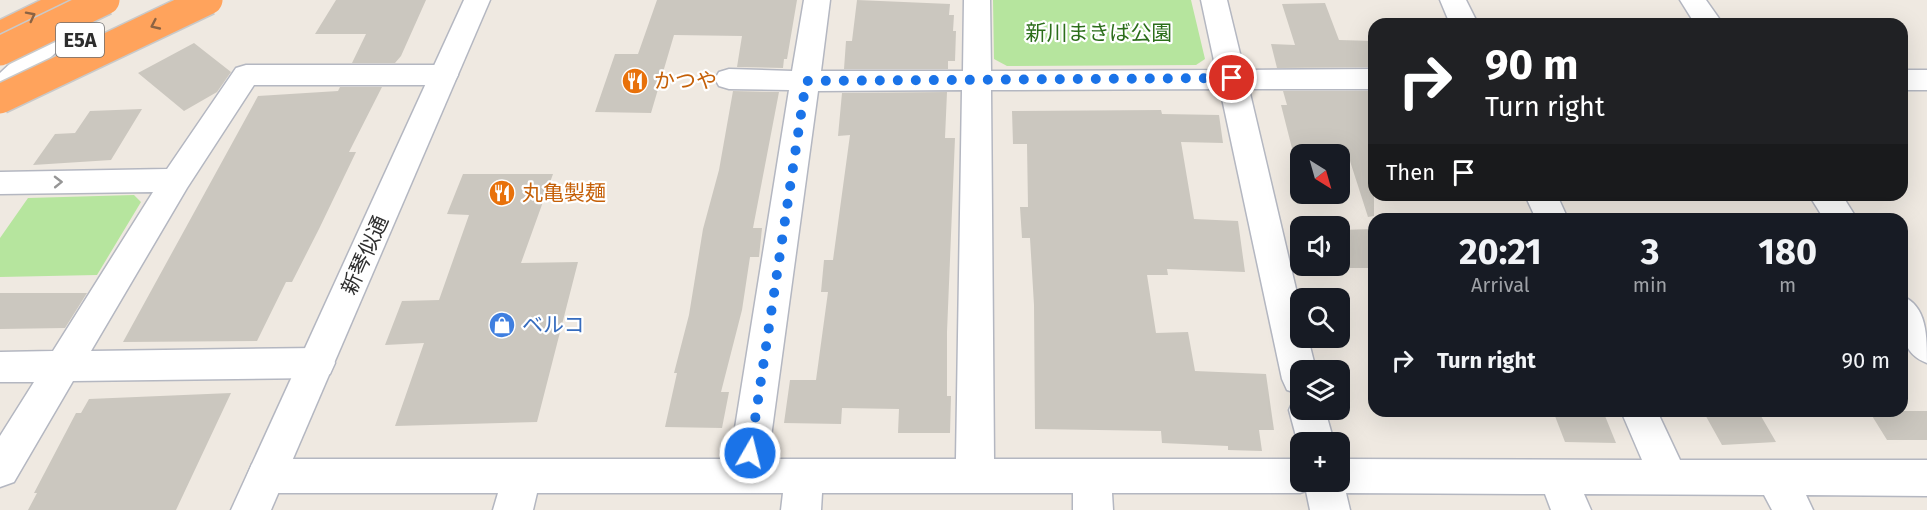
<!DOCTYPE html>
<html lang="en">
<head>
<meta charset="utf-8">
<style>
  :root { --surface:#171b24; --page:#20242c; --text:#f1f3f6; --muted:#9ea1a6 }
  body { margin:0; font-family:"Fira Sans","Noto Sans JP",sans-serif; background:var(--page); color:var(--text); height:100vh; display:flex; flex-direction:column; font-size:22px; white-space:nowrap }
  * { box-sizing:border-box; margin:0 }
  p { font-size:20px; color:var(--muted) }
  .icon { flex:none; width:33px; height:33px; fill:none; stroke:currentColor; stroke-width:2; stroke-linecap:round; stroke-linejoin:round }
  .map { position:relative; flex:1; overflow:hidden }
  .drawer { position:absolute; left:1368px; top:213px; width:540px; height:204px; display:flex; flex-direction:column; background:var(--surface); border-radius:18px; box-shadow:0 6px 24px #0002 }
  .drawer>* { flex:none }
  .top-card { position:absolute; left:1368px; top:18px; width:540px; height:183px; border-radius:18px; box-shadow:0 6px 24px #0002; background:#202124; color:#fff; overflow:hidden }
  .needle { width:39px; rotate:143deg }
  .buttons { position:absolute; left:1290px; top:144px; display:grid; gap:12px }
  .buttons a { display:grid; place-items:center; width:60px; height:60px; border-radius:12px; background:var(--surface); box-shadow:0 6px 24px #0002; font-size:30px }
  .pin { position:absolute; display:grid; place-items:center; width:51px; height:51px; color:#fff; margin:-26px; border:3px solid #fff; border-radius:50%; box-shadow:0 2px 6px #0007 }
  .me { position:absolute; width:66px; margin:-33px; rotate:8deg; stroke-linejoin:round; filter:drop-shadow(0 0 4px #0008) }
  .turn { display:flex; align-items:center; gap:21px; height:126px; padding:0 18px; font-size:27px }
  .turn .icon { width:78px; height:78px; stroke-width:2.5 }
  .turn b { display:block; font-size:42px; line-height:51px }
  .then { display:flex; align-items:center; height:57px; padding:0 18px; background:#0003; gap:12px; font-size:22px }
  .eta { display:flex; justify-content:space-evenly; align-items:center; height:102px; text-align:center }
  .eta b { font-size:36px; font-weight:700; line-height:42px }
  ul { padding:0; list-style:none }
  li { display:flex; align-items:center; gap:18px; height:90px; padding:0 18px }
  li div { flex:1 }
  li b { display:block; font-size:22px }
  li em { font-style:normal }
  .map>svg:first-child { display:block }
</style>
</head>
<body>
<div class="map">
<svg width="1927" height="510" viewBox="0 0 1927 510">
  <rect width="100%" height="100%" fill="#efe9e1"/>
  <!-- green -->
  <path fill="#b6e59e" d="M993,0h198l14,59 -9,6 -189,1 -13,-7z
    M134,195l7,7 -44,73 -97,2v-39l28,-40z"/>
  <!-- building -->
  <path fill="#cbc7bf" d="M336,0h90l-25,56 -6,7h-43l14,-29h-51z
    M657,0h140l-10,59h-3l-1,9 -46,-1 5,-31 -68,-1 -23,78 -56,-1 20,-58h23z
    M857,0l93,4 -1,11h5l-1,16h3l-1,30h-7v8h-104l2,-28h6z
    M1325,3l14,37 35,1v26l-97,1 -6,-24 24,1 -13,-41z
    M194,43l37,29 -14,20 -33,19 -46,-38z
    M340,87h42l-33,65h7l-37,77 -27,53h-6l-29,59 -134,1 135,-246 80,-5z
    M733,91l46,1 -26,136h9l-3,29h-9l-8,53 -21,82h8l-7,36 -57,-1 12,-54h-3l15,-58 14,-86 16,-59z
    M1283,91h91v125l-6,1 -18,-56 -10,-1v-6h-40v6h-5l-14,-55h6z
    M947,92l-2,46h10l-8,194v64h4l-1,37h-52l1,-24 -57,-1 -1,16 -57,-1 6,-43h26l12,-88h-7l3,-32h9l17,-125 -12,1 4,-43z
    M142,109l-31,51 -78,5 22,-31 20,-1 15,-22z
    M1161,110l1,4 57,1 4,28 -42,-1 13,77 44,2 7,51 -78,-3 1,6h-21l9,58 32,-1 7,39 71,3 8,56h-15l3,21 -34,-1v-4l-66,-3 -1,-12 -126,-2 -1,-124 -4,-67h-8l-2,-31h8l-1,-63h-14l-1,-33z
    M463,174h90l-32,89 57,-1 -41,160 -142,4 29,-83 -39,2 17,-44 37,-1 30,-85 -22,-1z
    M1374,229v39h-25l-9,-29v-9z
    M0,293h87l-22,35 -65,1z
    M231,393l-55,117h-148l9,-17h-3l42,-80h5l8,-14z
    M1553,411h50l13,32 -51,-1z
    M1703,411h55l18,31 -54,3z
    M1869,411h58v29h-40z"/>
  <g fill="none" stroke-linecap="round" stroke-linejoin="round">
    <defs>
      <path id="minor" d="M804,0h26l-9,71h142l1,-71h26l1,71 225,-1 -15,-70h26l17,70 130,-1v20h-125l51,217v32h8l8,32h-16v24l-13,-4 -5,-11 -62,-290 -229,1 3,369h306v23h40v-23l302,1 -21,-49h36l23,49h247v36l-121,-1 7,15h-41l-8,-15 -180,-1 7,16h-40l-6,-16 -199,-1 4,17h-40l-4,-19 -6,2h-188l1,17h-40v-17h-251l-1,17h-40l2,-17h-246l-4,17h-40l5,-17h-232l-14,-5 -5,-12 5,-12 14,-5h464l59,-369 -60,-1 -10,-3 -4,-7 4,-7 10,-3 63,2zM962,90l-6,369h-188l50,-368z
        M1440,0h26l12,24h-28z
        M1680,0h26l17,24h-28z
        M81,4l10,3 3,6 -3,6 -81,77 -10,3v-26l71,-66z
        M246,65h198l10,3 4,7 -4,7 -10,3h-190l-67,103 -96,163 226,-3 13,4 5,11 -5,11 -13,4 -244,3 -59,101 -14,5v-51l34,-54h-34v-30l53,-1 100,-159 -153,2v-22l167,-3 69,-101z
        M1902,70h25v20h-25z
        M1525,195h32l11,24h-32z
        M1809,195h33l15,24h-33z
        M1902,296c25,10 25,40 25,67 -30,-11 -25,-40 -25,-67z
        M1300,396v14h25l9,32h-34v9l-11,-41 5,-11z"/>
      <path id="tertiary" d="M464,0h26l-219,510h-40z"/>
      <path id="motorway" d="M41,0h35l-4,6 -72,34v-20z"/>
    </defs>
    <!-- minor casing -->
    <use href="#minor" stroke="#b4b7c1" stroke-width="3"/>
    <!-- tertiary casing -->
    <use href="#tertiary" stroke="#b4b7c1" stroke-width="3"/>
    <!-- motorway casing -->
    <use href="#motorway" stroke="#c9c9c9" stroke-width="3"/>
    <!-- minor -->
    <use href="#minor" fill="#fff" fill-rule="evenodd"/>
    <!-- tertiary -->
    <use href="#tertiary" fill="#fff" fill-rule="evenodd"/>
    <!-- motorway -->
    <use href="#motorway" fill="#ffa35c" fill-rule="evenodd"/>
    <defs>
      <path id="motorway-bridge" d="M0,51l105,-51
        M0,99l208,-99"/>
    </defs>
    <!-- motorway-bridge casing -->
    <use href="#motorway-bridge" stroke="#c9c9c9" stroke-width="32" stroke-linecap="butt"/>
    <!-- motorway-bridge -->
    <use href="#motorway-bridge" stroke="#ffa35c" stroke-width="29"/>
  </g>
  <!-- one-way arrows -->
  <defs><path id="oneway-chevron" d="M-2-3.5L2.5 0L-2 3.5" fill="none" stroke-width="1.6" stroke-linecap="round" stroke-linejoin="round" transform="scale(1.5)"/></defs>
  <g stroke="#8c6343">
    <use href="#oneway-chevron" transform="translate(31 16) rotate(-27)"/>
    <use href="#oneway-chevron" transform="translate(155 25) rotate(155)"/>
  </g>
  <use stroke="#969696" href="#oneway-chevron" transform="translate(58 182) rotate(-1)"/>
  <g fill="none" stroke-linecap="round" stroke-linejoin="round">
    <!-- route -->
    <path stroke="#1a73e8" stroke-width="10" stroke-dasharray="0 18" d="M750,453l56,-372 426,-3"/>
  </g>
  <!-- icons -->
  <defs>
    <symbol id="restaurant-disc" viewBox="-11 -11 22 22"><circle r="9.5" fill="#e8710a" stroke="#fff"/><path d="M-5-6h1v4h1v-4h1v4h1v-4h1v5L-1.5 .5V6h-2V.5L-5-1ZM5-6V6H3V1.5H1.5Q1.5-4 5-6Z" fill="#fff"/></symbol>
    <symbol id="shop-disc" viewBox="-11 -11 22 22"><circle r="9.5" fill="#3f7fe0" stroke="#fff"/><path d="M-5-2.5h2.3a2.7 3.5 0 0 1 5.4 0H5L5.5 6h-11ZM-1.5-2.5h3a1.5 2.3 0 0 0-3 0Z" fill="#fff"/></symbol>
  </defs>
  <g fill-rule="evenodd">
    <use href="#restaurant-disc" x="620" y="66" width="30" height="30"/>
    <use href="#restaurant-disc" x="487" y="178" width="30" height="30"/>
    <use href="#shop-disc" x="487" y="310" width="30" height="30"/>
  </g>
  <g text-anchor="middle" dominant-baseline="central" stroke-width="4.5" stroke-linejoin="round" paint-order="stroke">
    <!-- shield labels -->
    <rect fill="#fff" stroke="#6d6d6d" stroke-width="1.5" x="56" y="23" width="48" height="34" rx="4.5"/>
    <g font-size="20" font-weight="bold" fill="#2e2e2e">
      <text x="80" y="40">E5A</text>
    </g>
    <!-- park labels -->
    <g font-size="21" fill="#2c6e1b" stroke="#fff">
      <text x="1099" y="33">新川まきば公園</text>
    </g>
    <!-- food labels -->
    <g font-size="21" fill="#c56008" stroke="#fff" text-anchor="start">
      <text x="654" y="81">かつや</text>
      <text x="522" y="193">丸亀製麺</text>
    </g>
    <!-- street labels -->
    <g font-size="21" fill="#2e2e2e" stroke="#fff">
      <text transform="translate(365 255) rotate(-66)">新琴似通</text>
    </g>
    <!-- shop labels -->
    <g font-size="21" fill="#366cbe" stroke="#fff" text-anchor="start">
      <text x="522" y="325">ベルコ</text>
    </g>
  </g>
</svg>
<div class="buttons">
<a><svg class="needle" viewBox="-14 -14 28 28"><path d="M0-13l5 13h-10z" fill="#e53935"/><path d="M0 13l5-13h-10z" fill="#9ea1a6"/></svg></a>
<a><svg class="icon" aria-label="sound" viewBox="0 0 24 24"><path d="M4 9h4l5-4v14l-5-4H4zM17 9q2 3 0 6"/></svg></a>
<a><svg class="icon" aria-label="search" viewBox="0 0 24 24"><circle cx="10" cy="10" r="6"/><path d="M15 15l6 6"/></svg></a>
<a><svg class="icon" aria-label="layers" viewBox="0 0 24 24"><path d="M12 4l9 5-9 5-9-5zM3 14l9 5 9-5"/></svg></a>
<a>+</a>
</div>
<div class="pin" style="left:1232px;top:78px;background:#d93025"><svg class="icon" aria-label="arrive" viewBox="0 0 24 24"><path d="M6 21V4h12l-3 4 3 4H6"/></svg></div>
<svg class="me" style="left:750px;top:453px" viewBox="-20 -20 40 40"><circle r="17" fill="#1a73e8" stroke="#fff" stroke-width="3"/><path d="M0-11L8 9 0 5-8 9z" fill="#fff"/></svg>
<div class="top-card">
<div class="turn"><svg class="icon" aria-label="right" viewBox="0 0 24 24"><path d="M7 20v-9h11M14 6l5 5-5 5"/></svg><div><b>90 m</b>Turn right</div></div>
<div class="then">Then<svg class="icon" aria-label="arrive" viewBox="0 0 24 24"><path d="M6 21V4h12l-3 4 3 4H6"/></svg></div>
</div>
<section class="drawer">
<div class="eta">
<div><b>20:21</b><p>Arrival</p></div>
<div><b>3</b><p>min</p></div>
<div><b>180</b><p>m</p></div>
</div>
<ul>
<li><svg class="icon" aria-label="right" viewBox="0 0 24 24"><path d="M7 20v-9h11M14 6l5 5-5 5"/></svg><div><b>Turn right</b></div><em>90 m</em></li>
</ul>
</section>
</div>
</body>
</html>
